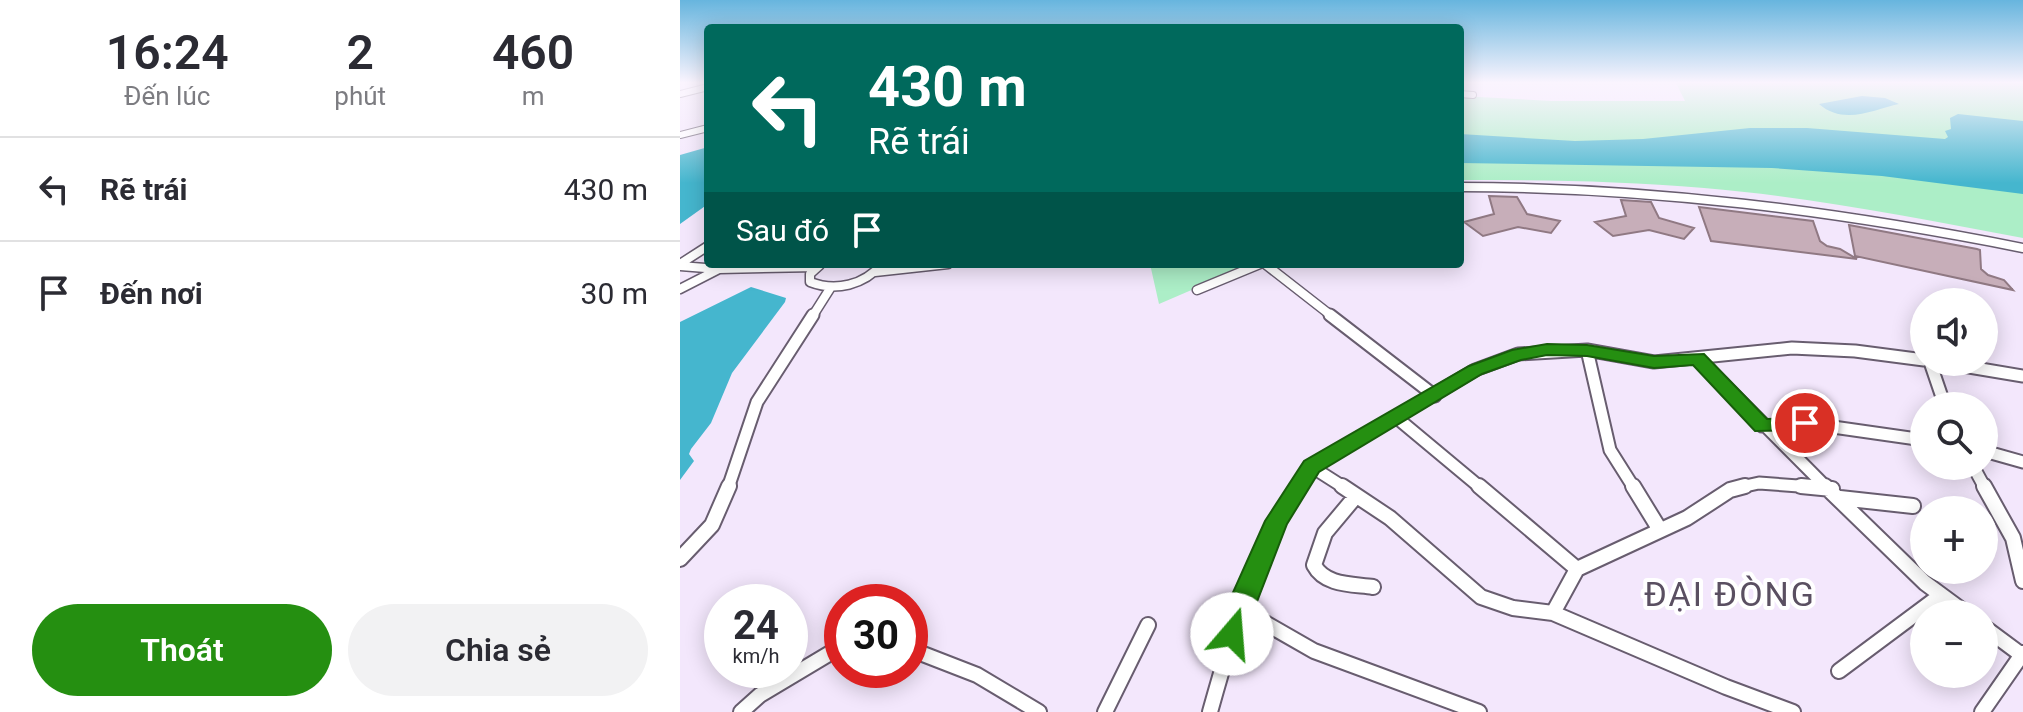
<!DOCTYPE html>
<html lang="vi">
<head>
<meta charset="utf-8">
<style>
  :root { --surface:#fff; --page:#f2f2f3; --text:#2b2b33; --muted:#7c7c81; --line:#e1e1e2; --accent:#258f11 }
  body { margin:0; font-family:Roboto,sans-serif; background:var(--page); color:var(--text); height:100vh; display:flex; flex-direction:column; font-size:30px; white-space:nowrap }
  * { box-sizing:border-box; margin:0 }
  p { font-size:26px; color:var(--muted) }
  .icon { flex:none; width:44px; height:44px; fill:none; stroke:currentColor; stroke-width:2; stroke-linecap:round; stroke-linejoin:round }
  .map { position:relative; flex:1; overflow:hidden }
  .panel { display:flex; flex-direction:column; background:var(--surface); width:680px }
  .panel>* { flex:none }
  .hud { position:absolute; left:24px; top:24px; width:760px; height:244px; border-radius:8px; box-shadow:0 4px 20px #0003; background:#00695c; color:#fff; overflow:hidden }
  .tools { position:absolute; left:1230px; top:288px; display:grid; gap:16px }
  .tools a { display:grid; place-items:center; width:88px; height:88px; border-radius:50%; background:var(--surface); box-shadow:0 4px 20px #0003; font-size:40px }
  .speed { position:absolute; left:24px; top:584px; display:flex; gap:16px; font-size:40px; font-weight:700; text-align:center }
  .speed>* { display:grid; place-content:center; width:104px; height:104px; border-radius:50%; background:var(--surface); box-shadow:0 4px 20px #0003; line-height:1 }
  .speed small { font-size:20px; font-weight:400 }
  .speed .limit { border:12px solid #d22; background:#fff; color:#111 }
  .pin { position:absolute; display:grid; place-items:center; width:68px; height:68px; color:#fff; margin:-34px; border:4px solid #fff; border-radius:50%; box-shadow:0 2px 8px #0007 }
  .me { position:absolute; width:88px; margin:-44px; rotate:18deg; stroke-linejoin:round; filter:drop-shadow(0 0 6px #0008) }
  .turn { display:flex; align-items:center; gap:28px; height:168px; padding:0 32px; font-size:36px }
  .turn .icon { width:104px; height:104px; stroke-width:2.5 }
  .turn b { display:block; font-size:56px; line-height:68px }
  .then { display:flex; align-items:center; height:76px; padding:0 32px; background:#0003; gap:16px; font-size:30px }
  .eta { display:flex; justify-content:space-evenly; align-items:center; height:136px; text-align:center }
  .eta b { font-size:48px; font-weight:600; line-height:56px }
  .action { display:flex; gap:16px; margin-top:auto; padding:16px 32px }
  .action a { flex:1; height:92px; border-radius:48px; background:var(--accent); color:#fff; font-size:32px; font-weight:600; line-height:92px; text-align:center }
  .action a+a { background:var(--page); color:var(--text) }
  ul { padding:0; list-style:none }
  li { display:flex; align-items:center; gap:24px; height:104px; padding:0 32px; border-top:2px solid var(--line) }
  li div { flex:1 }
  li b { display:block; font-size:30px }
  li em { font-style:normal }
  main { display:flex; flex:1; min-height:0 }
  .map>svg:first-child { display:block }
</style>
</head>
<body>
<main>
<section class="panel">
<div class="eta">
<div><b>16:24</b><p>Đến lúc</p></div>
<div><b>2</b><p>phút</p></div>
<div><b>460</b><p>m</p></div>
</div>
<ul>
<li><svg class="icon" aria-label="left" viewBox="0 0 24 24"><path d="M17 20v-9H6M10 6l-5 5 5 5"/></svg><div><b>Rẽ trái</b></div><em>430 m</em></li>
<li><svg class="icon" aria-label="arrive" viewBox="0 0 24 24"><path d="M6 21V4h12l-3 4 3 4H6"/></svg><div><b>Đến nơi</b></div><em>30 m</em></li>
</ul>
<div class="action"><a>Thoát</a><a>Chia sẻ</a></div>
</section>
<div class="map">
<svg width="1343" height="712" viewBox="0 0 1343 712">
  <rect width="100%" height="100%" fill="#f3e7fc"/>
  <!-- green -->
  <path fill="#aceec7" d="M996,83h347v155c-106,-20 -212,-41 -319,-50 -81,-7 -163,-8 -244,-8v-84l92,5h133z
    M470,264h102l-93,40z"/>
  <!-- water -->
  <path fill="#45b6ce" d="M1182,96l23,2 14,6c-24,5 -55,22 -80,0z
    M1278,114l65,7v73l-141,-18 -110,-8 -312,-5v-29l115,7 68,-2 107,-11h57l138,11 3,-2 -3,-6 6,-2 -1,-11z
    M28,147v57l-28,20v-69z
    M71,287l35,11 -1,4 -53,71 -21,50 -20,26 -2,5 5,7 -14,19v-158z"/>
  <!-- building -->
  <path fill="#c7aeb9" stroke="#907983" stroke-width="2" d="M809,196l28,1 10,17 33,7 -9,12 -33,-6 -35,9 -19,-14 30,-8z
    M941,200l30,2 8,16 35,10 -10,11 -35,-9 -36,6 -18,-14 31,-6z
    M1019,207l114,14 7,20 7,5 13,3 17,10 -146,-18z
    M1169,225l128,24 3,1 1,19 7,6 16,5 9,10 -158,-34z"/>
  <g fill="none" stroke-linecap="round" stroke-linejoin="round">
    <defs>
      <path id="minor-far3" d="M0,94l28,-7
        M780,94l13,1
        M0,135l28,-7"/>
      <path id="minor-far2" d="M780,187c191,0 376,24 563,61
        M0,264l28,-18
        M585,264l68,53
        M140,265l-10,9v8c26,10 54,3 72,-18
        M0,266l38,3
        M195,272l73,-8
        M0,289l39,-20 98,-2
        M517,290l63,-26
        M132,317l19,-30"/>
      <path id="minor-far1" d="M650,315l105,81
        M907,350l23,100 24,38
        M1018,358l129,130
        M1250,362l15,44
        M1259,362l84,14
        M717,418l84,70
        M1082,426l43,-3 119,17
        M1304,451l39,11
        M1293,466l12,22
        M632,467l33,21
        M48,488l29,-86 56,-87
        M618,488l14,-21 163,-97 43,-16 69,-4 67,12 138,-14 63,3 69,9
        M1056,488l23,-5 67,5"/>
      <path id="minor" d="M662,486l48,32 91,79 32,11 40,5 173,74 67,25
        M799,486l98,83
        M953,486l27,44
        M1121,486l31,3
        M1145,486l100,97 42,31
        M1304,486l29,52 10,43
        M676,496l-31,37 -11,32c11,21 39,19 59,22
        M1160,498l73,8
        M0,559l32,-34 17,-39
        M559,608l75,43 165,61
        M873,613l24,-44 110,-51 43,-28 15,-4
        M1304,627l39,29
        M230,649l67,26 62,37
        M1159,671l102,-76
        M61,712l19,-17 82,-49
        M425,712l43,-87
        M530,712c22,-79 44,-156 89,-226
        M1302,712l41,-59"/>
    </defs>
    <!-- minor-far3 casing -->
    <use href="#minor-far3" stroke="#685d6f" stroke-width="8"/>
    <!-- minor-far2 casing -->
    <use href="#minor-far2" stroke="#685d6f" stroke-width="11"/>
    <!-- minor-far1 casing -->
    <use href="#minor-far1" stroke="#685d6f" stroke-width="15"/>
    <!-- minor casing -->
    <use href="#minor" stroke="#685d6f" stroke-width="18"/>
    <!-- minor-far3 -->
    <use href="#minor-far3" stroke="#fff" stroke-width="6"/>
    <!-- minor-far2 -->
    <use href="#minor-far2" stroke="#fff" stroke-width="8"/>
    <!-- minor-far1 -->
    <use href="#minor-far1" stroke="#fff" stroke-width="11"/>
    <!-- minor -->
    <use href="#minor" stroke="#fff" stroke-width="14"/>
  </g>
  <!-- sky -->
  <linearGradient id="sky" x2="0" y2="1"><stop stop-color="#67b5de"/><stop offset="0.45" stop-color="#faf4fe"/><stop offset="1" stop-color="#faf4fe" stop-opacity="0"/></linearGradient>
  <rect width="1343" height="183" fill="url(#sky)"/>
  <!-- route -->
  <path fill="#258f11" stroke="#185d0b" stroke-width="2" d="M867,344l40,1 67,11 50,-2 63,65 46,-1 3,5 -3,5 -8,2 -50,1 -62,-66 -39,3 -67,-12 -40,-1 -26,5 -39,14 -163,98 -32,52 -46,119 -9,3 -9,-3 -4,-9 7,-26 39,-87 39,-60 165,-95 43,-16z"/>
  <g text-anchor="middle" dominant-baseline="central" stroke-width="8" stroke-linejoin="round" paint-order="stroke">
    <!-- near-quarter labels -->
    <g font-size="34" letter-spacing="2" fill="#5a4f61" stroke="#fff">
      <text x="1050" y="594">ĐẠI ĐÒNG</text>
    </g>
  </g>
</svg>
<div class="tools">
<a><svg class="icon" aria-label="sound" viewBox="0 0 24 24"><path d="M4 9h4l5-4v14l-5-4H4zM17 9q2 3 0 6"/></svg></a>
<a><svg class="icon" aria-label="search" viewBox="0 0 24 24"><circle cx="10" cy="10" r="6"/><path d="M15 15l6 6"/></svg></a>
<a>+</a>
<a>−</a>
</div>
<div class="speed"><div>24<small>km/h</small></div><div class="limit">30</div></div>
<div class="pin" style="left:1125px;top:423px;background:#d93025"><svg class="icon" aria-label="arrive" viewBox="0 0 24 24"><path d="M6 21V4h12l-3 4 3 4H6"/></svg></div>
<svg class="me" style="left:552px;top:634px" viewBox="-20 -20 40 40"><circle r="19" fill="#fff"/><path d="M0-13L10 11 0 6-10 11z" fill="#258f11"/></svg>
<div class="hud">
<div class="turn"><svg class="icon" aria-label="left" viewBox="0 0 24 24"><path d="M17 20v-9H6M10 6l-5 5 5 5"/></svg><div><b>430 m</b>Rẽ trái</div></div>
<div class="then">Sau đó<svg class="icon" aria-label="arrive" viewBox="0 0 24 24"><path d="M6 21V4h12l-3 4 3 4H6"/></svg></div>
</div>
</div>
</main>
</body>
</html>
